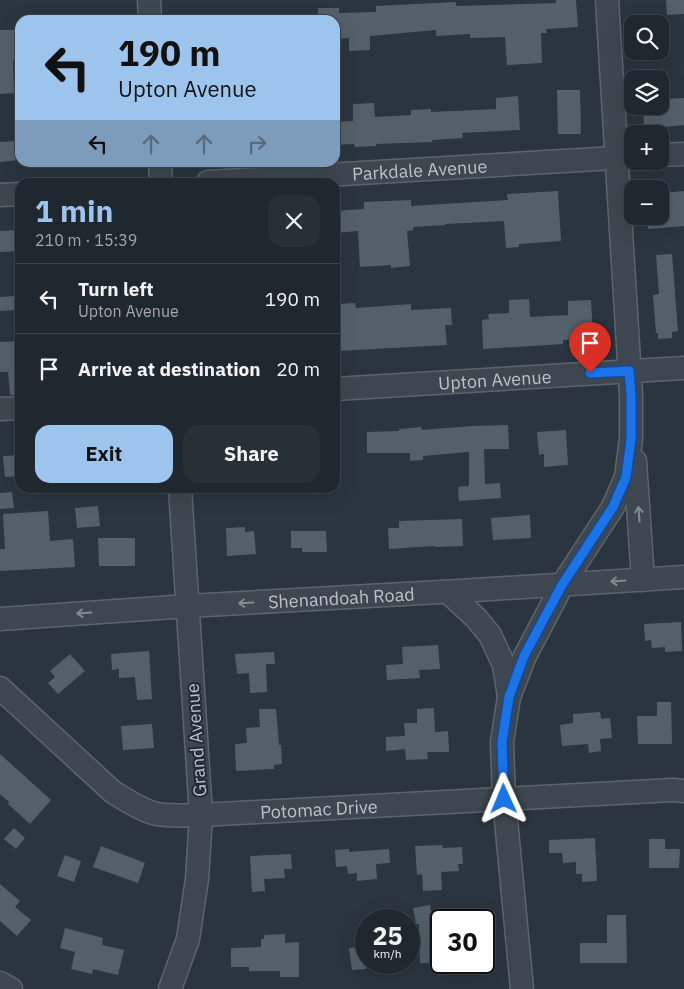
<!DOCTYPE html>
<html lang="en">
<head>
<meta charset="utf-8">
<style>
  :root { --surface:#20282f; --page:#283037; --text:#f1f3f6; --muted:#a2a6aa; --line:#3d444b; --accent:#9dc4ec }
  body { margin:0; font-family:"IBM Plex Sans",sans-serif; background:var(--page); color:var(--text); height:100vh; display:flex; flex-direction:column; font-size:19px; white-space:nowrap }
  * { box-sizing:border-box; margin:0 }
  p { font-size:16px; color:var(--muted) }
  .icon { flex:none; width:28px; height:28px; fill:none; stroke:currentColor; stroke-width:2; stroke-linecap:round; stroke-linejoin:round }
  .map { position:relative; flex:1; overflow:hidden }
  .drawer { position:absolute; left:15px; top:178px; width:325px; height:315px; display:flex; flex-direction:column; background:var(--surface); border-radius:15px; box-shadow:0 5px 20px #0002,0 0 0 1px var(--line) }
  .drawer>* { flex:none }
  .guide { position:absolute; left:15px; top:15px; width:325px; height:152px; border-radius:15px; box-shadow:0 5px 20px #0002,0 0 0 1px var(--line); background:#9dc4ec; color:#111; overflow:hidden }
  .buttons { position:absolute; left:624px; top:15px; display:grid; gap:10px }
  .buttons a { display:grid; place-items:center; width:45px; height:45px; border-radius:10px; background:var(--surface); box-shadow:0 5px 20px #0002,0 0 0 1px var(--line); font-size:25px }
  .speed { position:absolute; left:355px; top:909px; display:flex; gap:10px; font-size:25px; font-weight:700; text-align:center }
  .speed>* { display:grid; place-content:center; width:65px; height:65px; border-radius:50%; background:var(--surface); box-shadow:0 5px 20px #0002,0 0 0 1px var(--line); line-height:1 }
  .speed small { font-size:12px; font-weight:400 }
  .speed .limit { border:2px solid #111; border-radius:8px; background:#fff; color:#111 }
  .pin { position:absolute; display:grid; place-items:center; width:42px; height:42px; color:#fff; margin:-51px -21px; border-radius:50% 50% 50% 0; rotate:-45deg; box-shadow:0 0 5px #0007 }
  .pin .icon { rotate:45deg }
  .me { position:absolute; width:55px; margin:-28px; rotate:359deg; stroke-linejoin:round; filter:drop-shadow(0 0 4px #0008) }
  .turn { display:flex; align-items:center; gap:18px; height:105px; padding:0 20px; font-size:22px }
  .turn .icon { width:65px; height:65px; stroke-width:2.5 }
  .turn b { display:block; font-size:35px; line-height:42px }
  .lanes { display:flex; align-items:center; height:48px; padding:0 20px; background:#0003; justify-content:center; gap:25px; direction:ltr }
  .lanes .off { opacity:.35 }
  .round { display:grid; place-items:center; flex:none; width:52px; height:52px; border-radius:15px; background:var(--page) }
  .summary { display:flex; align-items:center; justify-content:space-between; height:85px; padding:0 20px }
  h1 { font-size:30px; font-weight:800; line-height:38px; color:var(--accent) }
  .primary-button { display:flex; gap:10px; margin-top:auto; padding:10px 20px }
  .primary-button a { flex:1; height:58px; border-radius:15px; background:var(--accent); color:#111; font-size:20px; font-weight:800; line-height:58px; text-align:center }
  .primary-button a+a { background:var(--page); color:var(--text) }
  ul { padding:0; list-style:none }
  li { display:flex; align-items:center; gap:15px; height:70px; padding:0 20px; border-top:1px solid var(--line) }
  li div { flex:1 }
  li b { display:block; font-size:19px }
  li em { font-style:normal }
  .map>svg:first-child { display:block }
</style>
</head>
<body>
<div class="map">
<svg width="684" height="989" viewBox="0 0 684 989">
  <rect width="100%" height="100%" fill="#2a353f"/>
  <!-- building -->
  <path fill="#546069" d="M556,0h20l2,27 -32,2 1,4h-6l1,30 -35,2 -2,-28 -35,1v-4l-34,2v-6l-66,6v14l-21,1v-13l-14,1v-19h-17v-12h21v5l37,-1v-6l80,-4v4l100,-3z
    M666,0h18v14l-17,1z
    M0,30h20v30l-7,1 1,32 -14,1z
    M557,90h23l1,44h-23z
    M518,96l2,34 -58,3 1,5 -31,2v2l-56,2v2l-21,1 -1,-3 -19,1v-23l18,-1v-17l21,-1 1,14 36,-2v-5l20,-1v3l65,-3v-11z
    M684,98v27l-40,4 -1,-23h17v-7z
    M17,141l2,19 -19,2v-20z
    M558,191l3,50 -42,3v3l-13,1 -2,-27 -59,3 1,1 -33,2v3l-6,1 3,35 -19,2v-3l-31,2 -2,-36 -23,2v-22l29,-2v-7l47,-2v6l97,-6 -1,-6z
    M684,191v35l-36,3v-13h12v-23z
    M20,230v21l-20,1v-21z
    M672,254l6,77 -6,1v6l-14,1v-6h-2l-3,-38 6,-1 -3,-39z
    M15,296l1,14 -16,1v-14z
    M529,299l1,18 38,-2v-14l23,-1 2,38 -30,2v4l-80,5 -1,-29 7,-1 -1,-5 21,-1v-13z
    M355,303l1,5 55,-4v6l40,-2 1,17h-7l2,20 -109,6 -2,-40h3v-7z
    M20,341v54h-10l-2,-23h-8v-30z
    M508,425l1,24h-25l1,35 15,-1 1,15 -42,3 -1,-14 11,-1v-34l-46,4v4l-13,1v-8h-43v-21l32,-1v-2l22,-2 1,3 50,-4z
    M566,430l2,35 -24,2v-13l-5,1 -2,-23z
    M20,455v21l-15,1 -2,-21z
    M12,492l2,16 -14,1v-16z
    M98,506l2,20 -23,2 -2,-20z
    M48,511l2,30 23,-2 2,28 -75,4v-22h5l-2,-35z
    M530,515l1,23 -38,2 -2,-22z
    M462,519l1,27 -28,1 -1,-1 -45,3 -1,-21h11v-7z
    M245,527v5l9,-1 2,23 -29,2 -1,-28z
    M291,531h35l1,21h-25v-4h-11z
    M98,538h37v28h-36z
    M681,622l1,29 -17,1v-5l-13,1 -1,-8 -6,1 -1,-17z
    M438,645l2,24 -21,1 1,8 -33,2 -1,-15 17,-1 -1,-17z
    M149,651l3,48 -15,1 -2,-23 -16,1v-9l-7,1 -1,-16z
    M274,652l1,12h-9l1,28 -17,1 -1,-20 -12,1 -2,-20z
    M70,654l15,17 -27,23 -10,-11 7,-6 -5,-6z
    M657,702h14l1,42h-34l-1,-28h20z
    M434,708l1,24 13,-1 1,21h-22l1,7 -22,1 -1,-11 -19,2v-14l19,-1 -1,-13h13v-14z
    M259,709h17l3,36h2l1,19 -8,1v4l-38,2 -1,-27 12,-1 -1,-15 14,-1z
    M600,712l1,7 9,-1 2,20 -12,1 1,12 -12,2 -1,-9 -26,2 -2,-21 13,-2v-9z
    M152,724l2,24 -31,2 -2,-24z
    M0,754l51,46 -21,24 -22,-20 1,-2 -9,-8z
    M14,828l11,10 -9,11 -12,-10z
    M595,838l2,43 -15,1v-8h-6v-12l-13,1 -1,-10h-13v-13z
    M649,839h16v10h15l-1,19h-30z
    M442,845l1,3 19,-1 1,17h-5l1,7 -18,1 1,18 -19,1 -1,-17 -5,1 -2,-29z
    M101,846l44,17 -7,20 -45,-16z
    M349,849v3l40,-3 1,14 -14,1 1,15 -20,2v-8l-9,1 -1,-8 -11,1 -1,-17z
    M291,854l1,15h-8l1,9 -21,1 1,12 -13,1 -2,-36z
    M65,855l16,6 -7,21 -17,-6z
    M0,884l20,17 -5,6 16,13 -14,16 -17,-15z
    M430,905l4,27 7,-1v32h-21l-1,-39h-3l-3,-16z
    M607,915h19l1,48h-47v-20h27z
    M65,928l38,10 -1,7 22,5 -6,25 -25,-6 -1,5 -21,-5 4,-17 -15,-4z
    M285,934v9l14,-1v35h-19v-6h-31v-4h-18v-19l30,-1v-8h3v-4z
    M366,946v23l-14,1 -3,-22z"/>
  <g fill="none" stroke-linecap="round" stroke-linejoin="round">
    <defs>
      <g id="minor">
        <path d="M149,0l1,20"/>
        <path d="M660,155l24,-1"/>
        <path d="M160,162l1,20"/>
        <path id="s1" d="M208,182l424,-25"/>
        <path d="M0,195l20,-1"/>
        <path id="s2" d="M335,389l349,-21"/>
        <path d="M0,409l20,-1"/>
        <path d="M635,461l8,119"/>
        <path d="M448,592l28,26 14,17 14,30 5,31"/>
        <path id="s3" d="M0,619l188,-13 271,-15 225,-14"/>
        <path id="s4" d="M0,688l113,104c13,8 26,17 40,21 13,4 34,2 48,2l472,-25 11,1"/>
        <path d="M0,983l11,6"/>
        <path d="M170,989l18,-50 9,-60 4,-64 -21,-327"/>
        <path d="M522,989l-18,-190 -2,-57 7,-45 16,-41 31,-59 6,-12 51,-78 13,-30 5,-38v-44l-24,-395"/>
      </g>
    </defs>
    <!-- minor casing -->
    <use href="#minor" stroke="#5c656c" stroke-width="25"/>
    <!-- minor -->
    <use href="#minor" stroke="#3e474f" stroke-width="22"/>
  </g>
  <!-- one-way arrows -->
  <defs><path id="oneway-shaft" d="M-6 0H5M1.5-3L5.5 0L1.5 3" fill="none" stroke-width="1.6" stroke-linecap="round" stroke-linejoin="round" transform="scale(1.25)"/></defs>
  <g stroke="#838b92">
    <use href="#oneway-shaft" transform="translate(639 514) rotate(-94)"/>
    <use href="#oneway-shaft" transform="translate(618 581) rotate(176)"/>
    <use href="#oneway-shaft" transform="translate(246 603) rotate(177)"/>
    <use href="#oneway-shaft" transform="translate(84 613) rotate(176)"/>
  </g>
  <g fill="none" stroke-linecap="round" stroke-linejoin="round">
    <defs>
      <path id="route" d="M504,799l-2,-57 7,-45 15,-41 38,-71 51,-78 13,-30 5,-38v-44l-2,-24 -39,2"/>
    </defs>
    <!-- route casing -->
    <use href="#route" stroke="#114b97" stroke-width="12"/>
    <!-- route -->
    <use href="#route" stroke="#1a73e8" stroke-width="9"/>
  </g>
  <g text-anchor="middle" dominant-baseline="central" stroke-width="4" stroke-linejoin="round" paint-order="stroke">
    <!-- street labels -->
    <g font-size="18" fill="#bbc2c9" stroke="#222c35">
      <text stroke="none"><textPath href="#s1" startOffset="212">Parkdale Avenue</textPath></text>
      <text stroke="none"><textPath href="#s2" startOffset="160">Upton Avenue</textPath></text>
      <text stroke="none"><textPath href="#s3" startOffset="342">Shenandoah Road</textPath></text>
      <text transform="translate(196 740) rotate(-94)">Grand Avenue</text>
      <text stroke="none"><textPath href="#s4" startOffset="365">Potomac Drive</textPath></text>
    </g>
  </g>
</svg>
<div class="buttons">
<a><svg class="icon" aria-label="search" viewBox="0 0 24 24"><circle cx="10" cy="10" r="6"/><path d="M15 15l6 6"/></svg></a>
<a><svg class="icon" aria-label="layers" viewBox="0 0 24 24"><path d="M12 4l9 5-9 5-9-5zM3 14l9 5 9-5"/></svg></a>
<a>+</a>
<a>−</a>
</div>
<div class="speed"><div>25<small>km/h</small></div><div class="limit">30</div></div>
<div class="pin" style="left:590px;top:373px;background:#d93025"><svg class="icon" aria-label="arrive" viewBox="0 0 24 24"><path d="M6 21V4h12l-3 4 3 4H6"/></svg></div>
<svg class="me" style="left:504px;top:799px" viewBox="-20 -20 40 40"><path d="M0-17L14 15 0 8-14 15z" fill="#1a73e8" stroke="#fff" stroke-width="4"/></svg>
<div class="guide">
<div class="turn"><svg class="icon" aria-label="left" viewBox="0 0 24 24"><path d="M17 20v-9H6M10 6l-5 5 5 5"/></svg><div><b>190 m</b>Upton Avenue</div></div>
<div class="lanes"><svg class="icon" aria-label="left" viewBox="0 0 24 24"><path d="M17 20v-9H6M10 6l-5 5 5 5"/></svg><svg class="icon off" aria-label="ahead" viewBox="0 0 24 24"><path d="M12 20V5M6 11l6-6 6 6"/></svg><svg class="icon off" aria-label="ahead" viewBox="0 0 24 24"><path d="M12 20V5M6 11l6-6 6 6"/></svg><svg class="icon off" aria-label="right" viewBox="0 0 24 24"><path d="M7 20v-9h11M14 6l5 5-5 5"/></svg></div>
</div>
<section class="drawer">
<div class="summary"><div><h1>1 min</h1><p>210 m · 15:39</p></div><a class="round"><svg class="icon" aria-label="close" viewBox="0 0 24 24"><path d="M6 6l12 12M18 6L6 18"/></svg></a></div>
<ul>
<li><svg class="icon" aria-label="left" viewBox="0 0 24 24"><path d="M17 20v-9H6M10 6l-5 5 5 5"/></svg><div><b>Turn left</b><p>Upton Avenue</p></div><em>190 m</em></li>
<li><svg class="icon" aria-label="arrive" viewBox="0 0 24 24"><path d="M6 21V4h12l-3 4 3 4H6"/></svg><div><b>Arrive at destination</b></div><em>20 m</em></li>
</ul>
<div class="primary-button"><a>Exit</a><a>Share</a></div>
</section>
</div>
</body>
</html>
